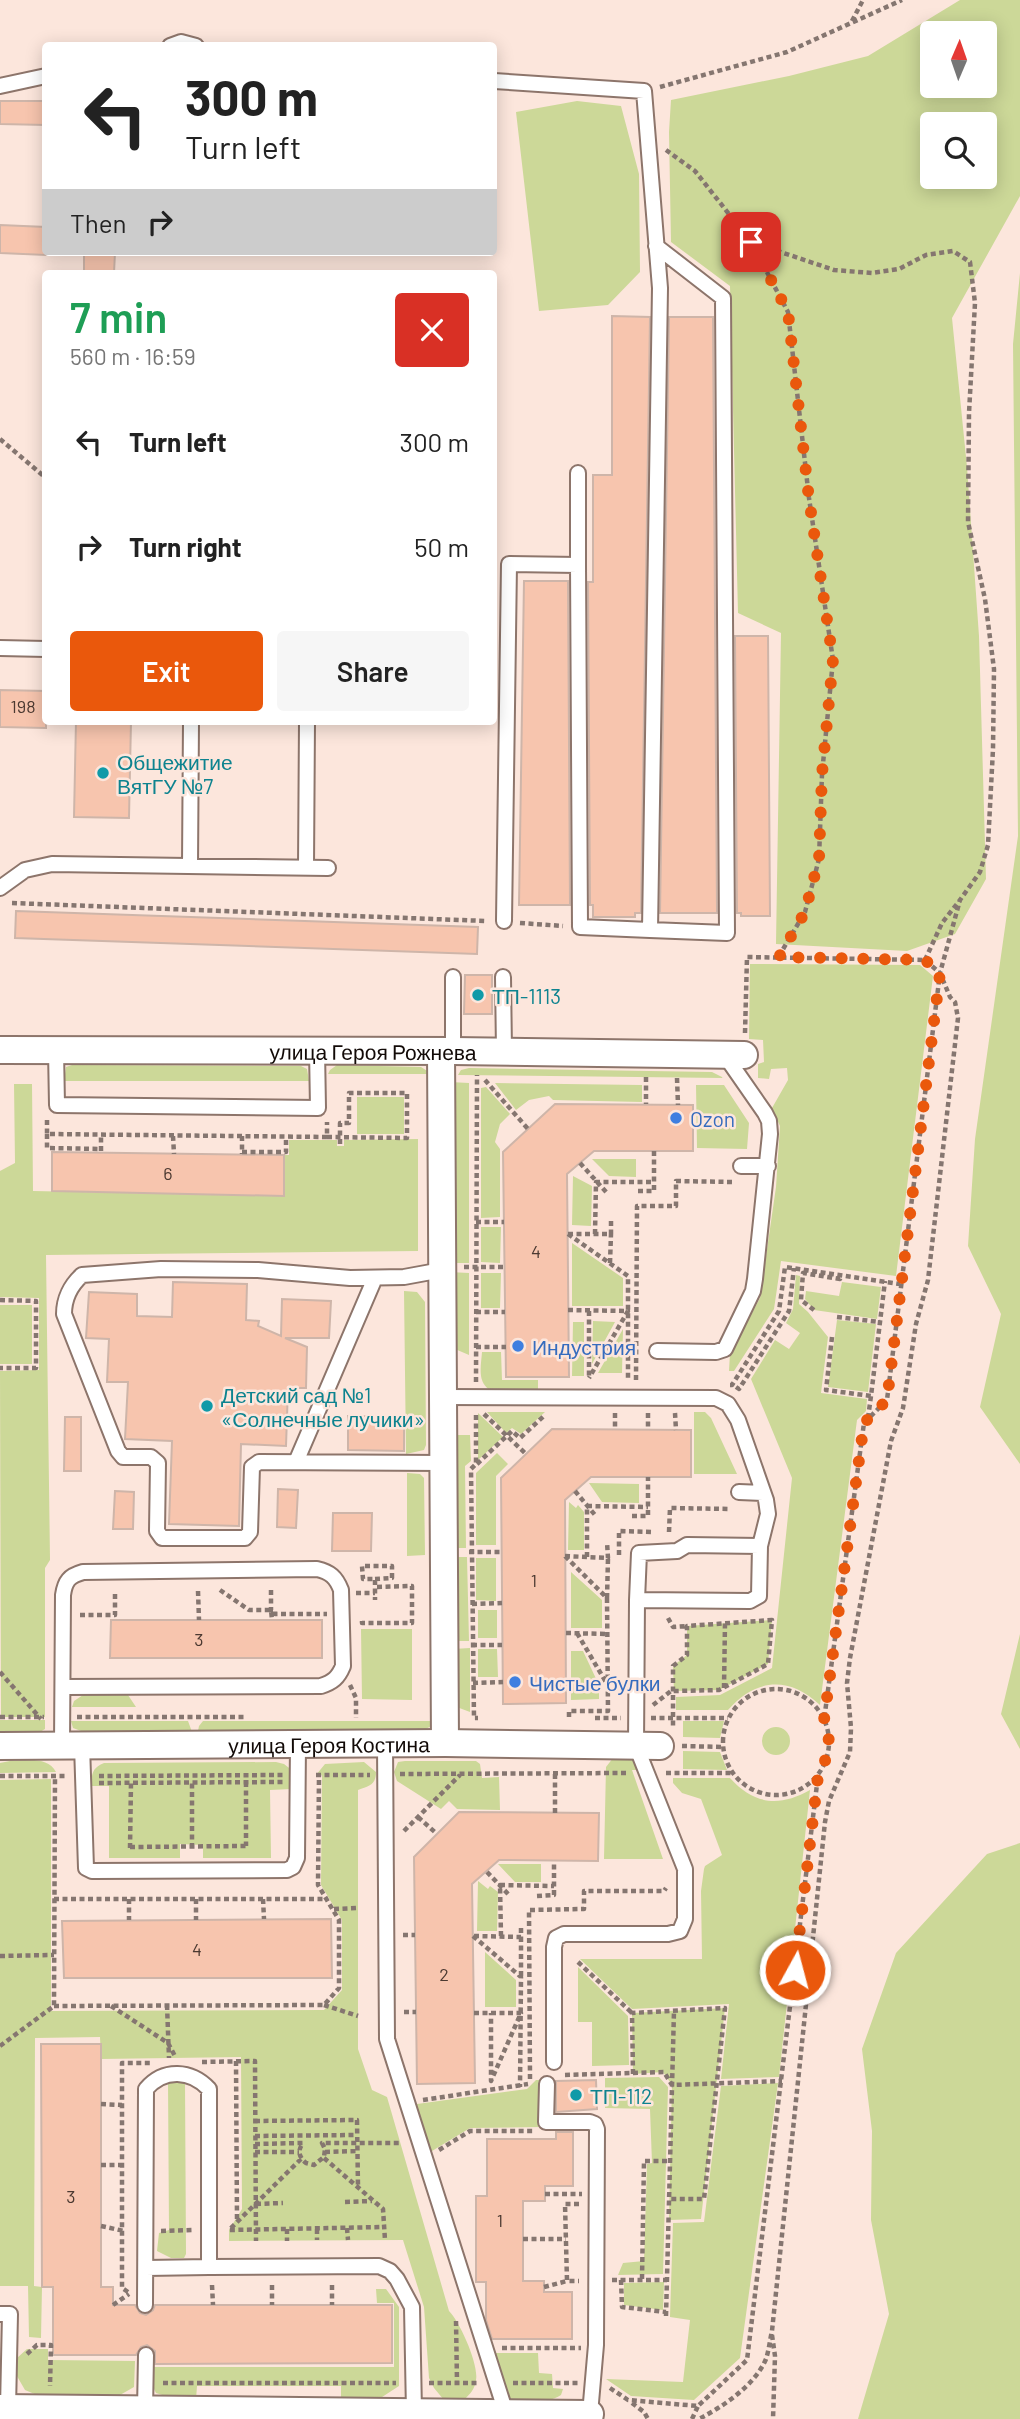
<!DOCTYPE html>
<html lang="en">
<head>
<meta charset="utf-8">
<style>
  :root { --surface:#fff; --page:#f6f6f6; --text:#222; --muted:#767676; --accent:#ea580c }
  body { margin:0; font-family:Barlow,sans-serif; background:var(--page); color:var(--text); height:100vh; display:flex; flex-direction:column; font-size:26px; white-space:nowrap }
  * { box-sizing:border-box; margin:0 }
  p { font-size:23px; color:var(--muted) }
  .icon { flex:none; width:38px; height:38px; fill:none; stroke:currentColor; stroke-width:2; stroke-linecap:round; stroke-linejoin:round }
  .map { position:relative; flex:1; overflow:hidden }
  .panel { position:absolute; left:42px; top:270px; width:455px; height:455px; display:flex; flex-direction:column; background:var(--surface); border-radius:7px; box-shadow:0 4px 18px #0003 }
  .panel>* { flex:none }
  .banner { position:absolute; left:42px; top:42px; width:455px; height:214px; border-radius:7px; box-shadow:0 4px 18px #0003; background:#fff; color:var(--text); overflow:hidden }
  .needle { width:46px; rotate:2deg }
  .buttons { position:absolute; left:920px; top:21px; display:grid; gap:14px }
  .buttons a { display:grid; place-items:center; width:77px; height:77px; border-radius:7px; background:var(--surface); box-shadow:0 4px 18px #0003; font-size:35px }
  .pin { position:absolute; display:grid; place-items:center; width:60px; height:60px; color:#fff; margin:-30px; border-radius:14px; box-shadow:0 4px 10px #0006 }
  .me { position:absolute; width:77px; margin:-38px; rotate:7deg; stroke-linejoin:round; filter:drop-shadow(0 0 5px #0008) }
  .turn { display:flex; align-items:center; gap:24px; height:147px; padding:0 28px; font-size:32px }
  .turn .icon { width:91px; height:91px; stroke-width:2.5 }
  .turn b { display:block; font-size:49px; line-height:60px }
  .then { display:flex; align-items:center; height:66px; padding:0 28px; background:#0003; gap:14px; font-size:26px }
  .round { display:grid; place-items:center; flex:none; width:74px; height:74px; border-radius:7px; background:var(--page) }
  .head { display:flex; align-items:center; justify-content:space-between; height:119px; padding:0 28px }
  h1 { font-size:42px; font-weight:600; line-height:52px; color:#1e9e55 }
  .button { display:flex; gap:14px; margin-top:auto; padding:14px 28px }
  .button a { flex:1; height:80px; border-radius:7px; background:var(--accent); color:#fff; font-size:28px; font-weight:600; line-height:80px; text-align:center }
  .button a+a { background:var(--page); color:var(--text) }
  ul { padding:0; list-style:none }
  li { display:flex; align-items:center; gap:21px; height:105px; padding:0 28px }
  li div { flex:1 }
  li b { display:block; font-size:26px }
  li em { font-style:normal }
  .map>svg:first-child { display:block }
</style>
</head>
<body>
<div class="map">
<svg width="1020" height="2419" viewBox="0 0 1020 2419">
  <rect width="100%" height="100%" fill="#fce6dc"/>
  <!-- green -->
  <path fill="#ccd898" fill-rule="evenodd" d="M960,0h60v196l-68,122 15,149 12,169 7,243 -31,55 -48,17 -131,-7 5,-311 -43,-20 -8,-327 -59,-44 -2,-110 2,-32 118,-24 79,-20zM985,33v53h-52v-53zM933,124h52v53h-52z
    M577,101l44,5 18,68 1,98 -32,33 -69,6 -23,-199z
    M1020,273v1191l-40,-57 21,-93 -33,-68 7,-107 43,-303 -5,-492z
    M750,964l170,1 13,11 -37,300 -115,-15 -7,48 -40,62h-5l1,-18 30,-55 16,-111 4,-61 -8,-18 16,-28 -1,-12 -16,1 -2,10 -11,-1v-14l6,-2 -1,-22 -14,-1z
    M72,1065l229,1 6,3 2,12h-245l2,-14z
    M337,1065l84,2 11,7h-104l2,-4z
    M469,1068l243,4 12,6 -266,-3 3,-5z
    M450,1082l19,1v180h-19z
    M495,1083l147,2v17l-89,-2 -4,-4 -20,4 -13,10z
    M14,1084h18l1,107 251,5v-41h5v-15h48v6h7v-6l74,-1v112l-372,4 4,305 -5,8v149h-44l-1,-346 39,-1v-72l-39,-1v-126l15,-8z
    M696,1085h28l25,38 -2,26 -50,-1z
    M486,1087l24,27 -10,10 -5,18 5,7v68l-19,1v-130z
    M357,1097h47v37h-47z
    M592,1159h44v18l-27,-1z
    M573,1176l19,10 -1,40 -19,-1z
    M481,1227h20l-1,36 -19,-1z
    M572,1243l51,35v28h-51z
    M449,1272l20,1v82l-14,-6z
    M481,1273h20l-1,35h-19z
    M796,1275l4,1 -1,28 9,8 20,25 -7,56 46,6 -1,12 -9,9 -37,285c-31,-29 -64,-27 -92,5h-52v-13l44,-2 52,-27 20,-190 -41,-99 24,-39 14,9 11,-16 -14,-10 7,-14z
    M842,1282l39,5 -4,32 -63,-9 -9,-11 1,-8 33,5z
    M404,1291l13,1 8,10 1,143 -2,5 -18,4z
    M0,1305h32v59h-32z
    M837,1320l39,4 -8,68 -40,-5z
    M593,1321l22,1 -23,42z
    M573,1322h11v54h-12z
    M623,1329l-1,44h-24z
    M482,1352h19l1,28h36v10h-48c-13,-8 -9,-24 -8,-38z
    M487,1412h58l-24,22 -9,-6 -6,5z
    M694,1412h11l6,6 26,56h-43z
    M478,1413l25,24 -25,23z
    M451,1435h19l1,26 -6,5 1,82h-14z
    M497,1453l11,11 -12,12v69h-20v-72z
    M407,1473l13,1 4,4 1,77 -18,1z
    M589,1483l50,1v19l-37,-1z
    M569,1502l7,6 2,-3 6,7v38h-16z
    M452,1557h15l2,84h-16z
    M476,1558h20v43l-20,-1z
    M571,1572l31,28v28h-31z
    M478,1610h19v28h-19z
    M772,1620l-4,44 -49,26 -45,1 -1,-25 14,-11v-29z
    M361,1629h51v71l-50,-1z
    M1020,1634v115l-19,-35z
    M470,1648v64l-16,-6 -1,-57z
    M478,1649h19l1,28h-20z
    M571,1651h12l16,34v14l-28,1z
    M83,1695h45l8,12h-64l2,-6z
    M0,1720h45v9l-5,3h-40z
    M71,1721h117l4,11 -111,-1 -8,-3z
    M203,1721h232l-1,4 -15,7 -221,-1 1,-5z
    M683,1721h41l-4,17 -37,-1z
    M762 1741a14 14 0 1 1 28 0a14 14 0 1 1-28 0Z
    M683,1751l37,1 7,18 -44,-1z
    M613,1758h19l7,12h-7l31,89h-59l2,-92z
    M10,1761c16,0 38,-5 46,11l-56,1v-10z
    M405,1761h71l4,3 2,14 17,-1 1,33 -43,-1 -8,-8 -8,8 -44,-28 -3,-9 4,-10z
    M276,1762l8,2 9,7 -2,18 -21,1 1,68h-68v-13l-23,-1v14h-71v-72h-18c1,-13 1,-18 13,-23z
    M364,1762l12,10c0,13 -7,14 -18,18v259l14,41 15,7 62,214c11,11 30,54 27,69 -1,9 -6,14 -12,20h-20l-10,-12 -5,-10 -5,-71 -21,-67 -174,1v-11l13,-21 -1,-152 -140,2 -1,-22 -65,1 -1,248 8,1 -1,51 -12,-1 -1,-51h-28v-506l51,-1v232l273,-1 18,-20v-70l-21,-35 1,-110h-6l9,-11z
    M673,1778h57c24,27 50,29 80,12l-31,287 -58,2 8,-75 -97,5 -52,-50h122l-1,-68 3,-22 1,-3 17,-11 -21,-56 -19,-6 -9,-10z
    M1020,1843v576h-162l31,-105 -18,-94 1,-89 -10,-82 34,-96 91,-99z
    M498,1864h43v18h-26z
    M478,1881l10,8 2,-3 8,6 -1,39h-20z
    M485,1952l31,28v27h-31z
    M578,1967l50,49 1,49 -37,1v-44h-14z
    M725,2008l-24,211 -32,1 3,-135 -9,-13 -30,2 -1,-61z
    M659,2077l9,10 -5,187 -45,1 5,-12 21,-2 3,-97 5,-1 -2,-54 -45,-1v-30z
    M176,2080l9,2 1,172 -2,4h-13l-14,-7 2,-18 10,-3 -1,-148z
    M536,2080h6v47l-72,1 -38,23 -3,-1 -15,-35 3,-11 110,-15z
    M778,2083l-38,275 -46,42 -63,-4 -25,-17 77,3 7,-62 -20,-3 3,-94 31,-1 17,-136z
    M664,2282l-1,28 -39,-5v-22z
    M376,2289h10l13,18v79l-20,13 -38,1v-14h-144l-1,13h-21l-19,-6 -3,-6v-20h241v-64h-17z
    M27,2349h21v11l87,1 -1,26 -14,8h-83l-12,-5 -11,-19 3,-13z
    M493,2353h45l1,20 13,1 1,14 10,1 -2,6c-14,9 -41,10 -55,2z"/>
  <!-- building -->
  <path fill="#f7c5ae" stroke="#ceb5a9" stroke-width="2" d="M0,101h46v24l-46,-1z
    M0,225l46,2v28l-46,-2z
    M84,252h31l-1,21h-30z
    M612,316l38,1 -9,596h-6v4h-42v-12h-3l-2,-323h5v-107h19z
    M669,317h44l4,596h-57z
    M524,581h44l2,324h-51z
    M735,636h33l2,280h-29v-3h-4z
    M0,690l46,1v37l-46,-1z
    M76,721h55l-2,97 -55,-1z
    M16,911l462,16 -1,27 -462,-16z
    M465,975h27v39h-28z
    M555,1104l138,1v46h-99l-27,23 2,203h-63l-3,-225z
    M52,1152l232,3v41l-232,-5z
    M173,1282l74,2 -1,36 13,1 -1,5 23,10 1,-37 49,2 -2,37h-44l22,9 -1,41h-18l-2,58 -45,-2 -2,82 -70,-2 3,-83 -47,-2 3,-57h-21l2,-43 -23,-1 3,-46 48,2v22l35,1z
    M348,1416l56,1v34l-56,-1z
    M65,1417h16v54h-17z
    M552,1429l139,1v47h-100l-26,23 1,203 -63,1 -2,-226z
    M278,1489l20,1 -2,38 -19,-1z
    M115,1491l19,1 -1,37h-20z
    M333,1513h39l-1,38h-39z
    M111,1620h211v38h-212z
    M459,1812l140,1 -1,48 -99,-1 -27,24 3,199 -58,1 -3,-227z
    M331,1919l1,59h-268l-2,-57z
    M41,2044h60v243h12v18h22l5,8 6,2 7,-5 2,-5h237v58l-237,1v-13l-8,-6 -6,2 -5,8h-83v-68h-11z
    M596,2080l1,29 -41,3v-31z
    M556,2132h17v54h-28v15h-22v80h21v11h28v47h-80l-6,-19v-38h-10v-86h11v-57h69z"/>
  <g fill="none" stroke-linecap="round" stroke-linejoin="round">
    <defs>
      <path id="lane" d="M170,46l11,-4 15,4
        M494,81l150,10 16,197 -10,642 -70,-3 -2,-362 -69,-1 -5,357
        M0,86l46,-10
        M578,473v92
        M0,648l46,1
        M190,865l1,-144
        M306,867l1,-146
        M0,888l25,-18 27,-6 276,4
        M650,930l77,3 -4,-635 -67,-52
        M503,977l1,74
        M56,1050l1,55 261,3 -1,-58
        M453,1051v-74
        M741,1166h27
        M442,1270l-38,7 -54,1 -92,-8 -97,-1 -79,6c-11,10 -18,24 -18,39l54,137 5,6h28l7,6 -1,68 5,7h83l5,-6 2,-65 7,-5 185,1
        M657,1351l59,1 9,-3 28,-58 2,-12 15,-145 -1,-13 -4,-8 -41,-59
        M443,1397l273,1 12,6 10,16 28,80 2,14 -8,32 -1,50 -9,5 -113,-1 2,-47 38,-2 10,-6 73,1
        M296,1462l79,-184
        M739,1492l24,1
        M385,1743l2,296 119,374
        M62,1745l1,-150c2,-14 6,-19 20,-23l234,-3c13,3 19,8 24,21l2,76c-5,12 -10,16 -22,20l-258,1
        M82,1745l4,123 6,3 195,-1 6,-3 4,-9 1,-114
        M554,2062v-115l2,-9 8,-4h104l12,-3 5,-12v-50l-49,-123 1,-146
        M547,2084l-1,38h44l5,2 2,5 -1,216 -6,69
        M146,2268l63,-1
        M145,2305l1,-216c18,-21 45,-19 63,0v178l170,-1 11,5 7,8 15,28 2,105
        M0,2314h10l-2,94
        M145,2410l1,-55"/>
      <g id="street">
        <path id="s1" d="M0,1050l453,1 291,4"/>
        <path d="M441,1051l4,692"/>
        <path id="s2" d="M0,1746l445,-3 215,3"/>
        <path d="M0,2408l590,6 -1,5"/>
      </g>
    </defs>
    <!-- lane casing -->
    <use href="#lane" stroke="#8d756b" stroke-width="18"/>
    <!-- street casing -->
    <use href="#street" stroke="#8d756b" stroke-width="30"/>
    <!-- path -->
    <path stroke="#857670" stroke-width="4.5" stroke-dasharray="5 3.5" stroke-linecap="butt" d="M852,21l11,-21
      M660,87l127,-35 115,-52
      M666,150l29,21 56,71 83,28 38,3 27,-4 27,-14 27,-4 17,11 5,41 -6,110 -1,109 17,77 9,70 -1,80 -5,96 -8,27 -20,28 -20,73 10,24 5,5 3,16 -30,262 -12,44 -13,84 -12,33 -41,217 -3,25 4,45 -1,24 -21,49 -4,21 -53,509c-2,8 -3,19 -6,28 -11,26 -42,47 -67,60
      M751,242l37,70 21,186 24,162 -11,114 -3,85 -14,53 -26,44
      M0,439l46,39
      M12,903l474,18
      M520,923l43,3
      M925,960l17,-37 18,-23
      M745,1033l2,-76 178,3 15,13 -53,427 -23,23 -40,297
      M646,1077v27
      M677,1078l1,27
      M485,1080l43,49
      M47,1120v14l280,3v-15
      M47,1134v14l54,1
      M173,1136l1,18
      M242,1136v18
      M327,1137l80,1v-45h-58v30h-9v23
      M101,1151v-16
      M242,1152h44v-15
      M580,1163l27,30
      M638,1191h16v-40
      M476,1222h28
      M568,1234l60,42v104
      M568,1234h43v-15
      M595,1234l1,-52h58
      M610,1263l1,-29
      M464,1267h41
      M0,1300l36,1v67h-36
      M568,1310l60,1 -39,67
      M814,1310l-13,-10 2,-27 37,6 1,-4
      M589,1311v65
      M476,1312h29
      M837,1317l43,5
      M832,1337l-6,53 45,6 14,-115
      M476,1347h30
      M636,1380l1,-174h39v-25l58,1
      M476,1382l1,-307
      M730,1385h2l47,-74 6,-44 115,17
      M736,1387l3,2 50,-78 5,-43
      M615,1413v16
      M648,1413v17
      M675,1413l1,17
      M484,1414l42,40
      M476,1415v49l-5,5 3,249h4
      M868,1418l3,-22
      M477,1464l35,-33 8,7 25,-23
      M575,1491l20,24
      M632,1516h16v-39
      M669,1532l1,-24 60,1
      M469,1552h33
      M619,1555v-24l34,1
      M565,1556l42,42 1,113h-39v7
      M565,1556l43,2 -1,-16
      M587,1557v-51l61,1
      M375,1579l17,-1v-12h-30l1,13h12v21
      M220,1590l29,20h22l1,10
      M271,1590v20h4v4h52
      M198,1591l1,29
      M356,1593h19
      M607,1598l1,-40
      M472,1604l30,-1
      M80,1615h35v-24
      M668,1618l5,9 14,-1
      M362,1621v2h50v-37l-37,1
      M566,1633l41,1
      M577,1633l30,51
      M472,1645h30
      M0,1672l41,47
      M473,1683l30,-1
      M350,1685l6,13v20
      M724,1688l1,-65
      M723 1742a53 53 0 1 1 106 0a53 53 0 1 1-106 0Z
      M653,1705l18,-14h3l45,-1 49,-26 4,-44 -85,6v29l-14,11v63
      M0,1717h44
      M77,1717h170
      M595,1718h26
      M651,1718h77
      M682,1746l41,1
      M666,1773h67
      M400,1774l229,-1
      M316,1775h54
      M0,1776h66
      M99,1776l184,-1
      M246,1782v64
      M99,1783l184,-1
      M555,1813v-39
      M418,1817l19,17
      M404,1831l56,-56
      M130,1847l116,-1
      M130,1848l1,-66
      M192,1848v-68
      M487,1872l22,23
      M537,1896l17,-1v-34
      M54,1899h273
      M129,1899v21
      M196,1899v21
      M263,1899l1,20
      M334,1909l24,-1
      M403,1935h12
      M473,1936l48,41 -1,110
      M474,1936l47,1v-9
      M501,1936l-1,-51 54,1
      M521,1937v40
      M0,1956l54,-1
      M578,1962l54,51
      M167,2005l2,53
      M324,2005l34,11
      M54,2006l270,-1 15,-17v-68l-21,-35 1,-110
      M111,2006l57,37 8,15
      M404,2012h12
      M474,2013h47l-30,68v-68
      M0,2046l54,-40 1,-230
      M236,2061l1,160
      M202,2062l53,-1 1,180
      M633,2074l-1,-61 93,-5 -21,191h-35
      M565,2075l99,-3 8,13 110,-4
      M530,2079l-1,-169 55,-1v-18h80l2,-3
      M423,2100l105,-16
      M101,2104l21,1
      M255,2121l102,-1 1,67
      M255,2136l102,-1
      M255,2144l48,-1c-6,8 -4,14 3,20l8,2 10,-8 1,-8 -3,-6h79
      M439,2150l31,-19h64
      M255,2152h44
      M325,2152l32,-1
      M324,2158l59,51 2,31
      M301,2159l-72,71 155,-3
      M101,2165h21
      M545,2194h37
      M345,2202l27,-1
      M256,2204l27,-1
      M579,2204h-14l2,77h12
      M101,2226l23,5
      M347,2228l1,12
      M287,2229v12
      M317,2229v11
      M161,2231l33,-1
      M523,2239h43
      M642,2279l2,-118h26
      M612,2280h55
      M621,2280l1,27 44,5
      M212,2285l1,20
      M272,2285v20
      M332,2285v20
      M544,2287l23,-6
      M128,2292l-6,-4v-225h29
      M113,2305l16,-11
      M666,2316l8,-305
      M456,2321l1,61
      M772,2335l3,21 -2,63
      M502,2348h79
      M27,2354l10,-9h14l-1,41
      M163,2383h233
      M429,2383h51
      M513,2383h65
      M610,2388l18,12 70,6 49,-46 71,-584
      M632,2403l12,9 4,7
      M692,2419l6,-13"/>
    <!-- lane -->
    <use href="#lane" stroke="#fff" stroke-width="14"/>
    <!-- street -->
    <use href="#street" stroke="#fff" stroke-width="26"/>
  </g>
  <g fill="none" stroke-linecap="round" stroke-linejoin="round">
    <!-- route -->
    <path stroke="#ea580c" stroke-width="12" stroke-dasharray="0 21.6" d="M751,242l37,70 21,187 24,161 -11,114 -3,85 -14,53 -26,45 146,3 15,13 -53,427 -23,23 -40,297c9,21 4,37 -6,56l-23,194"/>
  </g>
  <!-- markers -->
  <g fill="#0f9aa8" stroke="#fce6dc" stroke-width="2.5">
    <circle cx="103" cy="773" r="7"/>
    <circle cx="478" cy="995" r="7"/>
    <circle cx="207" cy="1406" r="7"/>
    <circle cx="576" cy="2095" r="7"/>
  </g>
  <g fill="#3f7fe0" stroke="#fce6dc" stroke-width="2.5">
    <circle cx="676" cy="1118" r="7"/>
    <circle cx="518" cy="1346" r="7"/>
    <circle cx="515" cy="1682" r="7"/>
  </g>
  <g text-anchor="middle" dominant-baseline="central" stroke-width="5" stroke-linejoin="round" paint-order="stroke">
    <!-- number labels -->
    <g font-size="18" fill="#4b3931">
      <text x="23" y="706">198</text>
      <text x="168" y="1173">6</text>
      <text x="536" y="1251">4</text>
      <text x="534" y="1580">1</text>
      <text x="199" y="1639">3</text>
      <text x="197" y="1949">4</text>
      <text x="444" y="1974">2</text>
      <text x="71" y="2196">3</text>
      <text x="500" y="2220">1</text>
    </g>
    <!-- culture labels -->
    <g font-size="21" fill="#0d838f" stroke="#fce6dc" text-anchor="start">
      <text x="117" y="761">Общежитие<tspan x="117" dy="24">ВятГУ №7</tspan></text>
      <text x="492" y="995">ТП-1113</text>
      <text x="221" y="1394">Детский сад №1<tspan x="221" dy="24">«Солнечные лучики»</tspan></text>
      <text x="590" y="2095">ТП-112</text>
    </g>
    <!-- street labels -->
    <g font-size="21" fill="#120a07" stroke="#fce6dc">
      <text stroke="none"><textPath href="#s1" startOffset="373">улица Героя Рожнева</textPath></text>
      <text stroke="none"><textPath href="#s2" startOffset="329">улица Героя Костина</textPath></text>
    </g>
    <!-- shop labels -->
    <g font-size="21" fill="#366cbe" stroke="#fce6dc" text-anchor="start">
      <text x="690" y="1118">Ozon</text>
      <text x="532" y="1346">Индустрия</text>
      <text x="529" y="1682">Чистые булки</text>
    </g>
  </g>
</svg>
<div class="buttons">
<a><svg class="needle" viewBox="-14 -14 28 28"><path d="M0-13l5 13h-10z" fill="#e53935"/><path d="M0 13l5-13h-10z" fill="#767676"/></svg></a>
<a><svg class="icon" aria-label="search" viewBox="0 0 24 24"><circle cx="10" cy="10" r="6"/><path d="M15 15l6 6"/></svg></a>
</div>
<div class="pin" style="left:751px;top:242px;background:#d93025"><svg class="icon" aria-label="arrive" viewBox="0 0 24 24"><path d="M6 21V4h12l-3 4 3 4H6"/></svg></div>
<svg class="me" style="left:795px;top:1970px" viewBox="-20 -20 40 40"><circle r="17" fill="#ea580c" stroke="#fff" stroke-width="3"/><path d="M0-11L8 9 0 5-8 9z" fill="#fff"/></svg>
<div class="banner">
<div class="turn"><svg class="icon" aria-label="left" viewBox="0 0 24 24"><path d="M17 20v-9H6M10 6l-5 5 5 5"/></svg><div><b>300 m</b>Turn left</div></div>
<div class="then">Then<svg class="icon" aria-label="right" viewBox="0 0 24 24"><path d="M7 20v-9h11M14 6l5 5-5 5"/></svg></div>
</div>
<section class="panel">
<div class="head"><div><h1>7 min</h1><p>560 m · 16:59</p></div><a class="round" style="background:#d93025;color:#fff"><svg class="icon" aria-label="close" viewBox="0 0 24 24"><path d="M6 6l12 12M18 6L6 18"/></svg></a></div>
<ul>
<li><svg class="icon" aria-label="left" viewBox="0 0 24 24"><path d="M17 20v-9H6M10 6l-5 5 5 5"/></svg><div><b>Turn left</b></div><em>300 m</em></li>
<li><svg class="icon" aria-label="right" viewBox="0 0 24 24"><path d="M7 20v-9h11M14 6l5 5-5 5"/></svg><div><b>Turn right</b></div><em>50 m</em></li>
</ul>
<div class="button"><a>Exit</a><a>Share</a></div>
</section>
</div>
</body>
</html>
